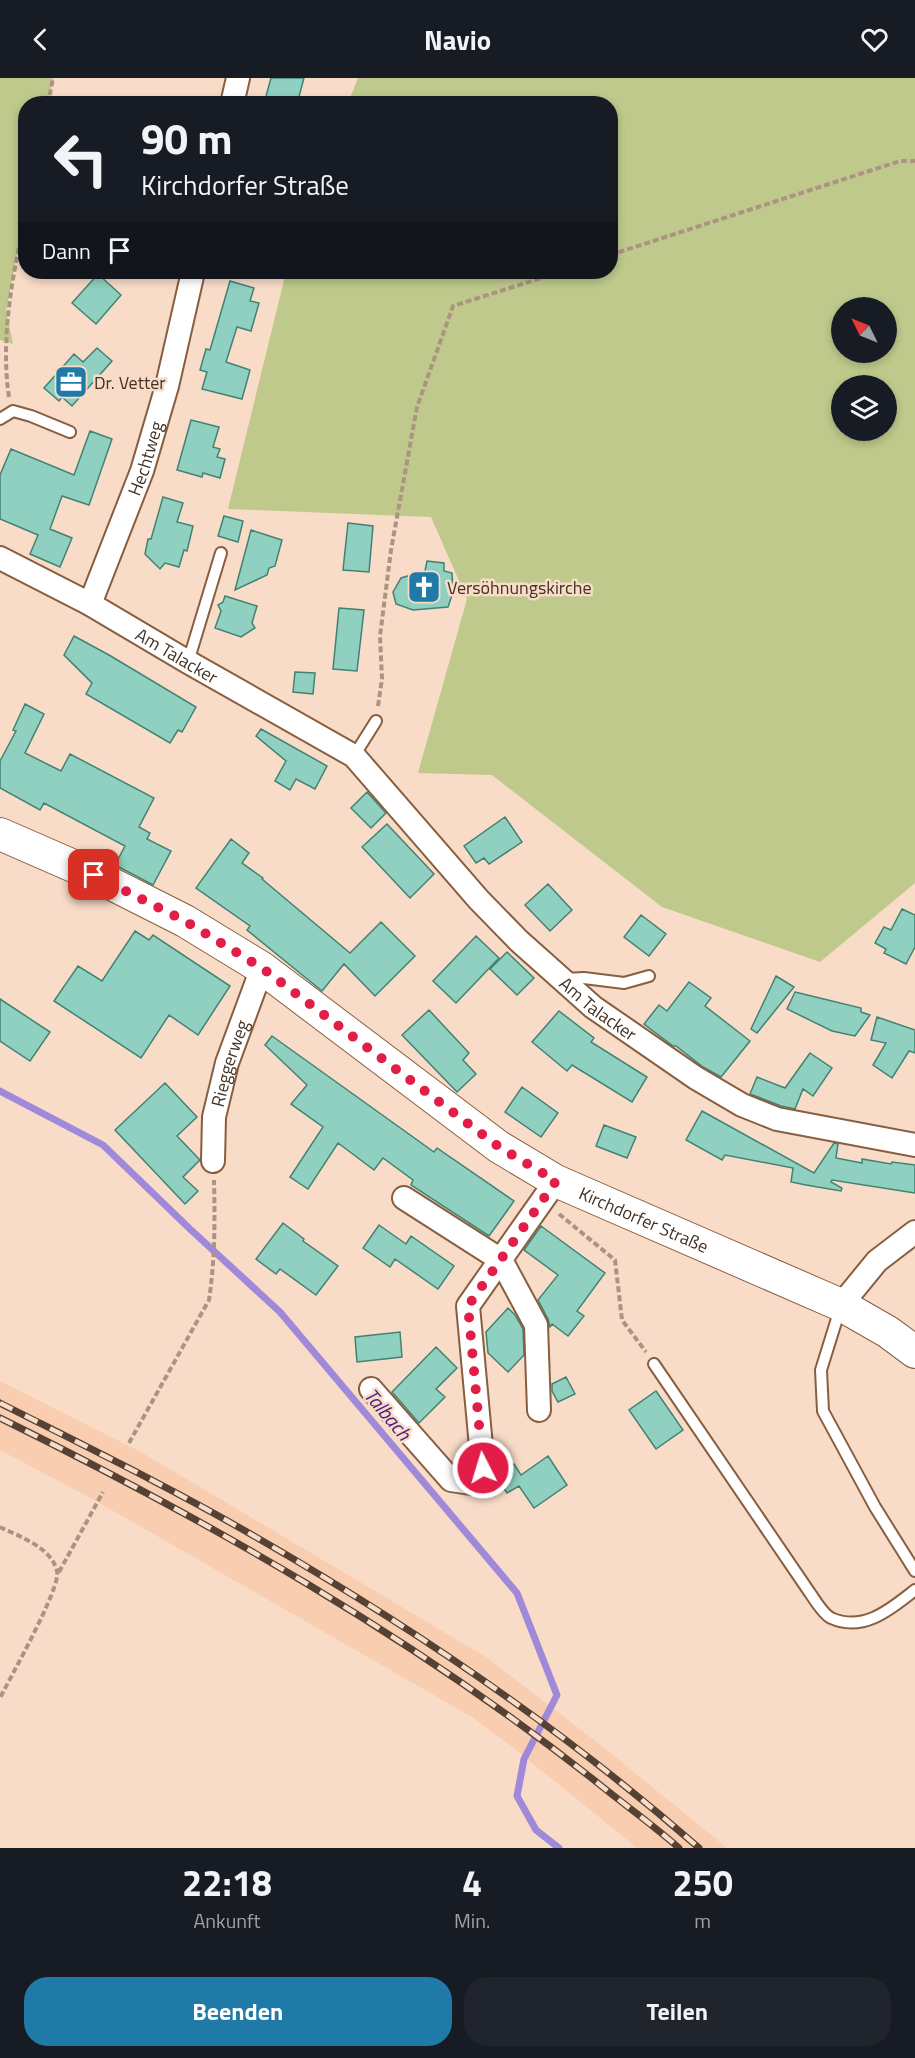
<!DOCTYPE html>
<html lang="de">
<head>
<meta charset="utf-8">
<style>
  :root { --surface:#171b24; --page:#20242c; --text:#f1f3f6; --muted:#9ea1a6; --accent:#1f7aa8 }
  body { margin:0; font-family:"Titillium Web",sans-serif; background:var(--page); color:var(--text); height:100vh; display:flex; flex-direction:column; font-size:22px; white-space:nowrap }
  * { box-sizing:border-box; margin:0 }
  p { font-size:20px; color:var(--muted) }
  .icon { flex:none; width:33px; height:33px; fill:none; stroke:currentColor; stroke-width:2; stroke-linecap:round; stroke-linejoin:round }
  .map { position:relative; height:1770px; overflow:hidden }
  .side { display:flex; flex-direction:column; background:var(--surface); flex:1 }
  .side>* { flex:none }
  .guide { position:absolute; left:18px; top:18px; width:600px; height:183px; border-radius:24px; box-shadow:0 3px 9px #0003; background:#171b24; color:var(--text); overflow:hidden }
  .needle { width:39px; rotate:313deg }
  .buttons { position:absolute; left:831px; top:219px; display:grid; gap:12px }
  .buttons a { display:grid; place-items:center; width:66px; height:66px; border-radius:50%; background:var(--surface); box-shadow:0 3px 9px #0003; font-size:30px }
  .pin { position:absolute; display:grid; place-items:center; width:51px; height:51px; color:#fff; margin:-26px; border-radius:12px; box-shadow:0 3px 9px #0006 }
  .me { position:absolute; width:66px; margin:-33px; rotate:355deg; stroke-linejoin:round; filter:drop-shadow(0 0 4px #0008) }
  .turn { display:flex; align-items:center; gap:21px; height:126px; padding:0 24px; font-size:27px }
  .turn .icon { width:78px; height:78px; stroke-width:2.5 }
  .turn b { display:block; font-size:42px; line-height:51px }
  .then { display:flex; align-items:center; height:57px; padding:0 24px; background:#0003; gap:12px; font-size:22px }
  .eta { display:flex; justify-content:space-evenly; align-items:center; height:102px; text-align:center }
  .eta b { font-size:36px; font-weight:700; line-height:42px }
  .primary-button { display:flex; gap:12px; margin-top:auto; padding:12px 24px }
  .primary-button a { flex:1; height:69px; border-radius:24px; background:var(--accent); color:#fff; font-size:24px; font-weight:700; line-height:69px; text-align:center }
  .primary-button a+a { background:var(--page); color:var(--text) }
  header { display:flex; justify-content:space-between; align-items:center; height:78px; padding:0 24px; background:var(--surface); font-size:27px; font-weight:700 }
  .map>svg:first-child { display:block }
</style>
</head>
<body>
<header><svg class="icon" aria-label="back" viewBox="0 0 24 24"><path d="M15 5l-7 7 7 7"/></svg>Navio<svg class="icon" aria-label="heart" viewBox="0 0 24 24"><path d="M12 20l-8-8c-3-5 5-10 8-4 3-6 11-1 8 4z"/></svg></header>
<div class="map">
<svg width="915" height="1770" viewBox="0 0 915 1770">
  <rect width="100%" height="100%" fill="#f9dcc8"/>
  <!-- built -->
  <path fill="#f9cdaf" d="M0,1303l141,71 345,205 116,89 125,102h-90l-126,-102 -39,-29 -376,-216 -96,-51z"/>
  <!-- green -->
  <path fill="#bec98b" fill-rule="evenodd" d="M0,0h53l-5,25 -22,1 -1,110 -19,97 7,33 -13,-4z
    M358,0h557v805l-95,79 -158,-55 -170,-132 -74,-2 49,-174 -36,-82 -203,-8 58,-237h324v-168l-262,-1zM842,230h44v44h-44zM842,308h44v44h-44z"/>
  <g fill="none" stroke-linecap="round" stroke-linejoin="round">
    <!-- stream -->
    <path stroke="#a089d8" stroke-width="7" d="M0,1013l103,54 87,84 90,83 237,281 40,102 -33,64 -7,37 19,34 23,18"/>
  </g>
  <!-- building -->
  <path fill="#8fd0c0" stroke="#428273" stroke-width="1.5" d="M271,0h33l-7,26h-29l1,-3 -4,-1z
    M98,196l23,21 -25,29 -24,-21z
    M230,203l24,7 -4,13 9,2 -8,28 -14,-4 -11,35 24,8 -8,29 -40,-10 5,-17 -7,-2 6,-21 4,1z
    M97,270l15,13 -40,45 -10,-9 -3,4 -15,-13 30,-34 9,8z
    M191,342l28,7 -6,20 7,2 -3,8 8,2 -5,19 -17,-5 -1,4 -25,-7z
    M90,353l22,8 -23,66 -27,-9 -12,33 22,9 -12,29 -30,-13 8,-19 -38,-16v-44l11,-26 63,26z
    M163,419l20,6 -6,19 16,4 -6,25 -3,-1 -5,17 -14,-4 -5,6 -15,-15 3,-15h3z
    M224,438l19,5 -5,21 -20,-6z
    M348,445l25,3 -4,46 -26,-2z
    M251,452l31,10 -7,26 -6,2 -2,7 -32,15z
    M427,483l17,2v8l8,2 1,19 -5,15 -35,3 -17,-6 -3,-12 8,-14 24,-7z
    M225,518l32,10 -5,17 3,5 -14,9 -26,-9 6,-17 -3,-6 5,-3z
    M339,530l25,2 -7,61 -24,-2z
    M74,558l35,19 87,52 -14,25 -4,-2 -8,13 -84,-49 6,-11 -28,-28z
    M295,594l20,1 -2,21 -20,-2z
    M25,626l19,10 -19,39 36,18 9,-17 84,44 -15,29 11,6 -3,6 24,12 -18,34 -38,-20 10,-19 -81,-43 -4,7 -40,-22v-27l16,-30 -3,-1z
    M261,651l66,37 -12,23 -19,-10 -6,11 -15,-9 11,-20 -30,-25z
    M367,714l19,21 -15,15 -20,-20z
    M505,739l17,25 -33,22 -5,-6 -8,5 -12,-17z
    M387,746l47,50 -24,24 -48,-51z
    M231,761l18,14 -7,10 21,15 -1,1 88,74 31,-31 34,34 -40,40 -31,-32 -22,27 -75,-61 3,-4 -54,-38z
    M548,806l24,26 -22,21 -25,-26z
    M902,831l13,6v32l-9,17 -22,-11 2,-4 -11,-6 9,-16 7,3z
    M641,837l25,19 -17,22 -25,-19z
    M135,853l14,9 4,-5 77,51 -32,49 -29,-20 -28,43 -87,-57 24,-35 24,15z
    M476,858l23,22 -43,45 -23,-22z
    M507,874l27,26 -17,17 -27,-26z
    M776,898l18,11 -37,46 -6,-4z
    M689,904l22,16 -6,8 45,35 -29,36 -18,-10 -27,-21h-3l-29,-22 15,-19 8,6z
    M795,914l66,16v4l9,3 -15,21 -23,-5 -45,-22z
    M0,921l50,33 -20,29 -30,-20z
    M429,932l40,43 -6,7 13,14 -19,18 -55,-57z
    M559,933l35,27 -3,4 56,35 -15,25 -60,-37 -5,6 -35,-29z
    M877,939l38,13v23l-6,-2 -17,27 -19,-13 13,-22 -15,-3z
    M272,958l162,116 3,-4 77,53 -25,35 -78,-51 2,-5 -30,-22 -9,12 -36,-27 -30,46 -18,-12 33,-50 -32,-23 16,-19 -42,-40z
    M810,975l22,15 -19,28 -10,-7 -8,20 -14,-3 -31,-12 7,-17 28,11z
    M165,1005l32,34 -20,19 23,24 -17,17 15,14 -13,13 -70,-74z
    M522,1009l36,26 -17,24 -36,-25z
    M702,1033l112,62 20,-30 4,1 -2,14 26,5v-4l29,5 1,-2 23,3v28l-83,-13 -1,2 11,6 -1,3 -35,-6 -15,-3 2,-14 -68,-13 -3,5 -36,-20z
    M604,1047l32,12 -9,21 -31,-12z
    M283,1145l21,16 -1,2 35,25 -22,29 -36,-26 -4,5 -20,-15z
    M379,1147l27,19 5,-8 43,30 -16,23 -43,-30 -5,8 -27,-19z
    M541,1148l64,47 -28,38 7,5 -16,20 -16,-12 -2,3 -2,-8 -10,-19 20,-25 -34,-25z
    M508,1230l7,7 8,14 1,26 -16,17 -20,-19 -2,-21z
    M400,1254l2,25 -45,5 -2,-25z
    M436,1269l21,21 -21,21 9,8 -26,26 -27,-31z
    M566,1299l9,17 -17,8 -6,-11v-7z
    M656,1313l27,39 -27,19 -27,-39z
    M548,1378l19,29 -33,23 -15,-22 -12,7 -11,-16 18,-13 7,11z"/>
  <g fill="none" stroke-linecap="round" stroke-linejoin="round">
    <defs>
      <path id="lane" d="M0,341l13,-8 18,5 39,16
        M188,584l33,-109
        M354,678l22,-35
        M564,901l20,-1 40,5 25,-7
        M840,1231l-19,61 2,41 52,96 40,64
        M654,1286l156,229c5,7 13,21 21,25 33,15 61,-10 84,-28"/>
      <g id="street">
        <path d="M232,26l6,-26"/>
        <path id="s1" d="M0,480l90,46 98,58 166,94 125,144 40,41 74,66 103,71 46,27 35,14 138,26"/>
        <path id="s2" d="M90,526l52,-133 25,-85 26,-114"/>
        <path id="s3" d="M213,1083l1,-44 13,-54 35,-95"/>
        <path d="M404,1120l97,62 35,65 3,85"/>
        <path d="M841,1227l36,-44 38,-29"/>
        <path d="M371,1311l80,91 20,3 12,-15 -15,-162 88,-125"/>
      </g>
      <g id="secondary">
        <path id="s4" d="M0,756l94,41 91,46 77,47 237,179 57,34 285,124 47,27 27,20"/>
      </g>
    </defs>
    <!-- lane casing -->
    <use href="#lane" stroke="#885e3f" stroke-width="14"/>
    <!-- street casing -->
    <use href="#street" stroke="#885e3f" stroke-width="26"/>
    <!-- secondary casing -->
    <use href="#secondary" stroke="#885e3f" stroke-width="34"/>
    <!-- path -->
    <path stroke="#ac9382" stroke-width="4" stroke-dasharray="6 3" stroke-linecap="butt" d="M48,26l5,-26
      M610,177l290,-94h15
      M9,319c-9,-60 4,-124 17,-183
      M378,628l4,-27 -2,-43 11,-86 26,-143 36,-101 107,-34
      M559,1136l56,46 7,60 24,32
      M129,1365l80,-143c6,-40 6,-80 5,-120
      M0,1449c20,10 51,20 57,44 5,15 -47,107 -57,127
      M59,1494l44,-80"/>
    <!-- lane -->
    <use href="#lane" stroke="#fff" stroke-width="10"/>
    <!-- street -->
    <use href="#street" stroke="#fff" stroke-width="22"/>
    <!-- secondary -->
    <use href="#secondary" stroke="#fff" stroke-width="32"/>
    <defs>
      <path id="rail" d="M0,1325c85,43 171,85 254,133 157,90 309,193 445,312
        M0,1340c209,103 411,218 594,362 28,23 58,44 85,68"/>
    </defs>
    <!-- rail casing -->
    <use href="#rail" stroke="#564235" stroke-width="7"/>
    <!-- rail -->
    <use href="#rail" stroke="#f9dcc8" stroke-width="4.5" stroke-dasharray="14" stroke-linecap="butt"/>
  </g>
  <g fill="none" stroke-linecap="round" stroke-linejoin="round">
    <!-- route -->
    <path stroke="#e11d48" stroke-width="10" stroke-dasharray="0 18" d="M94,797l91,46 77,47 237,179 57,34 -88,125 15,162"/>
  </g>
  <!-- icons -->
  <defs>
    <symbol id="office-square" viewBox="-11 -11 22 22"><rect x="-9" y="-9" width="18" height="18" rx="4" fill="#1f7aa8" stroke="#f9dcc8"/><path d="M-6-3h4V-5.5h4V-3h4V5H-6ZM-1-4.5V-3h2v-1.5ZM-6 0V1H6V0Z" fill="#fff"/></symbol>
    <symbol id="church-square" viewBox="-11 -11 22 22"><rect x="-9" y="-9" width="18" height="18" rx="4" fill="#1f7aa8" stroke="#f9dcc8"/><path d="M-1.2-6h2.4v3.5h3.3v2.4h-3.3V6h-2.4V-.1h-3.3v-2.4h3.3Z" fill="#fff"/></symbol>
  </defs>
  <g fill-rule="evenodd">
    <use href="#office-square" x="52" y="285" width="38" height="38"/>
    <use href="#church-square" x="405" y="490" width="38" height="38"/>
  </g>
  <g text-anchor="middle" dominant-baseline="central" stroke-width="5" stroke-linejoin="round" paint-order="stroke">
    <!-- poi labels -->
    <g font-size="18" fill="#443124" stroke="#f9dcc8" text-anchor="start">
      <text x="94" y="304">Dr. Vetter</text>
      <text x="447" y="509">Versöhnungskirche</text>
    </g>
    <!-- street labels -->
    <g font-size="18" fill="#443124" stroke="#f9dcc8">
      <text stroke="none"><textPath href="#s2" startOffset="156">Hechtweg</textPath></text>
      <text stroke="none"><textPath href="#s1" startOffset="202">Am Talacker</textPath></text>
      <text stroke="none"><textPath href="#s1" startOffset="758">Am Talacker</textPath></text>
      <text stroke="none"><textPath href="#s3" startOffset="100">Rieggerweg</textPath></text>
      <text stroke="none"><textPath href="#s4" startOffset="754">Kirchdorfer Straße</textPath></text>
    </g>
    <!-- water labels -->
    <g font-size="20" font-style="italic" fill="#48237f" stroke="#f9dcc8">
      <text transform="translate(388 1336) rotate(50)">Talbach</text>
    </g>
  </g>
</svg>
<div class="buttons">
<a><svg class="needle" viewBox="-14 -14 28 28"><path d="M0-13l5 13h-10z" fill="#e53935"/><path d="M0 13l5-13h-10z" fill="#9ea1a6"/></svg></a>
<a><svg class="icon" aria-label="layers" viewBox="0 0 24 24"><path d="M12 4l9 5-9 5-9-5zM3 14l9 5 9-5"/></svg></a>
</div>
<div class="pin" style="left:94px;top:797px;background:#d93025"><svg class="icon" aria-label="arrive" viewBox="0 0 24 24"><path d="M6 21V4h12l-3 4 3 4H6"/></svg></div>
<svg class="me" style="left:483px;top:1390px" viewBox="-20 -20 40 40"><circle r="17" fill="#e11d48" stroke="#fff" stroke-width="3"/><path d="M0-11L8 9 0 5-8 9z" fill="#fff"/></svg>
<div class="guide">
<div class="turn"><svg class="icon" aria-label="left" viewBox="0 0 24 24"><path d="M17 20v-9H6M10 6l-5 5 5 5"/></svg><div><b>90 m</b>Kirchdorfer Straße</div></div>
<div class="then">Dann<svg class="icon" aria-label="arrive" viewBox="0 0 24 24"><path d="M6 21V4h12l-3 4 3 4H6"/></svg></div>
</div>
</div>
<section class="side">
<div class="eta">
<div><b>22:18</b><p>Ankunft</p></div>
<div><b>4</b><p>Min.</p></div>
<div><b>250</b><p>m</p></div>
</div>
<div class="primary-button"><a>Beenden</a><a>Teilen</a></div>
</section>
</body>
</html>
